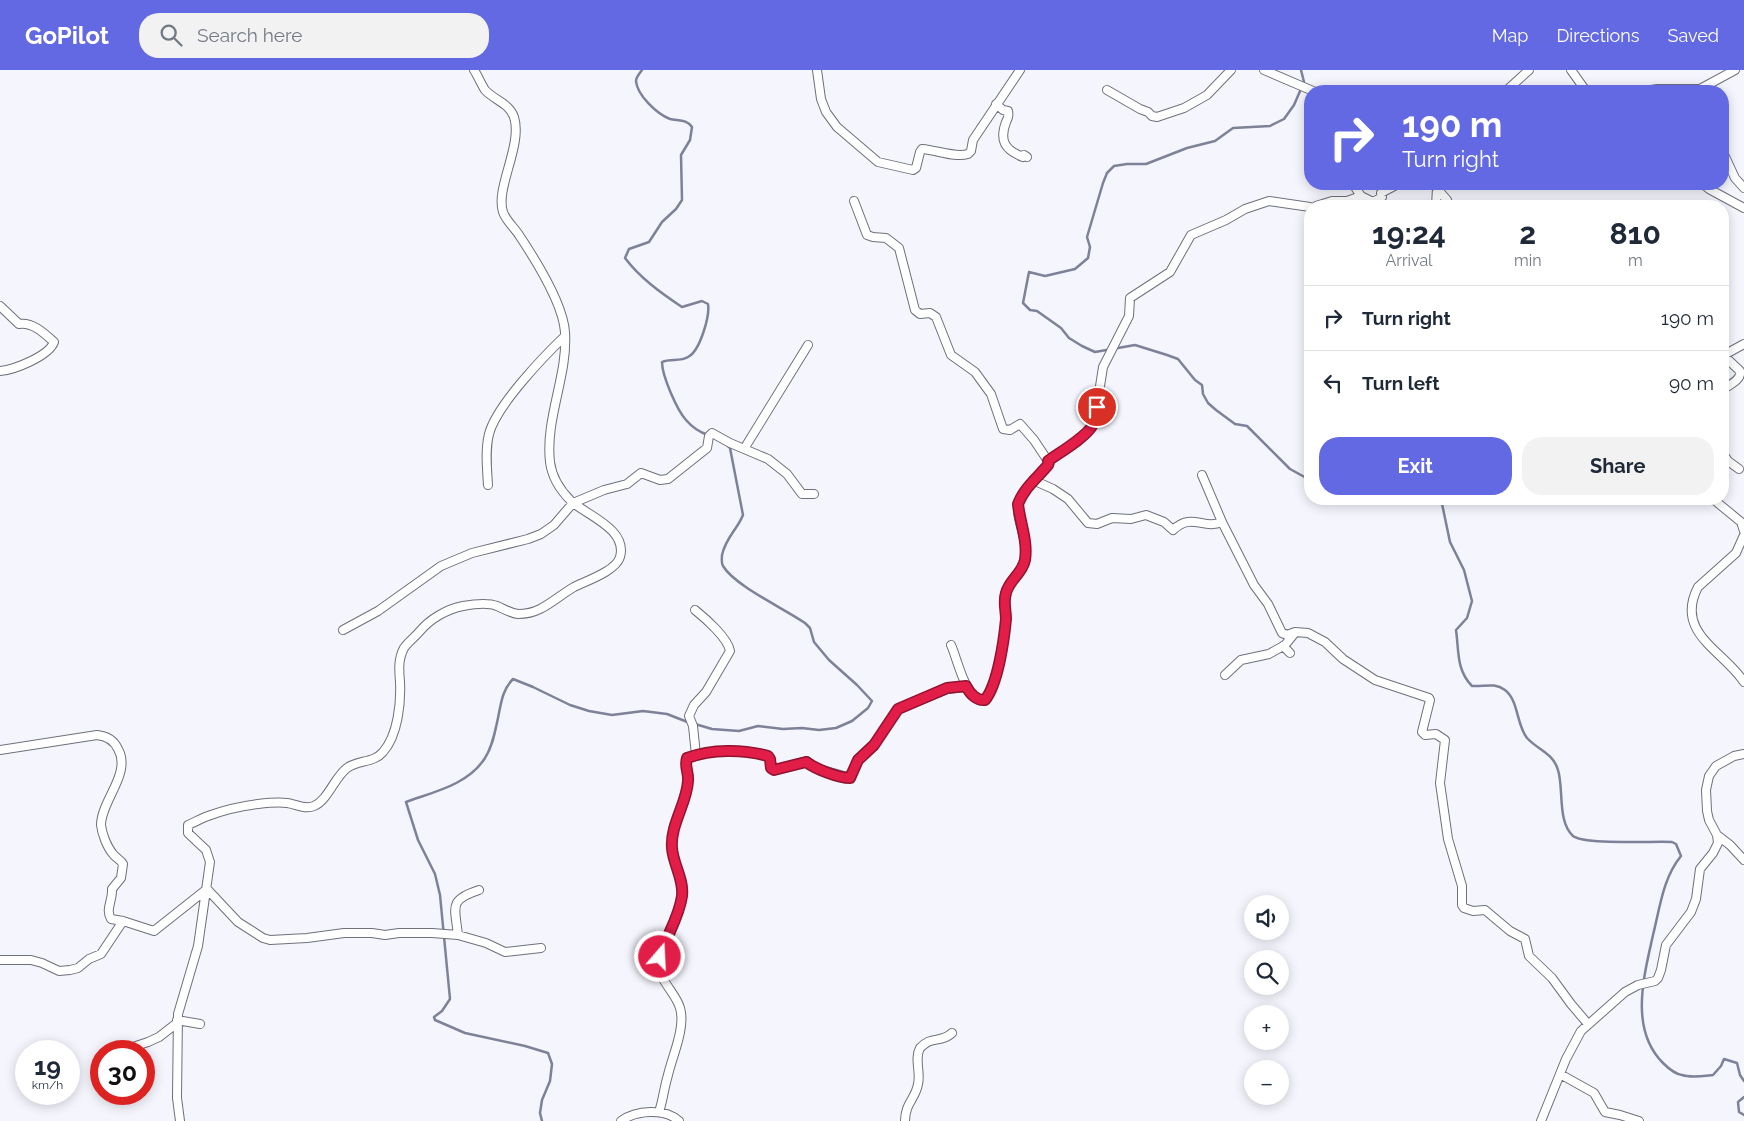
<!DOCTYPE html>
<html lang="en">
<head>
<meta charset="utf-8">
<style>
  :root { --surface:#fff; --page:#f2f2f3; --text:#1f2937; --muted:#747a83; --line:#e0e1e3; --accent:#6269e2 }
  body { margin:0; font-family:Raleway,sans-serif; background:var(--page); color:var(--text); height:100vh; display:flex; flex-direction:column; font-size:19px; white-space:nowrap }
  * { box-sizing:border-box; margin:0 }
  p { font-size:16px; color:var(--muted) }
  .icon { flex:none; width:28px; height:28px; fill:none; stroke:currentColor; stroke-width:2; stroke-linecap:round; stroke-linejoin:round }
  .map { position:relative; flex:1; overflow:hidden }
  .details { position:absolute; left:1304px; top:130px; width:425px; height:305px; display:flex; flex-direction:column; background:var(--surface); border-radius:20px; box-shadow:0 2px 12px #0003 }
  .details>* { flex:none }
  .guide { position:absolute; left:1304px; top:15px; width:425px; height:105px; border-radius:20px; box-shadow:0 2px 12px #0003; background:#6269e2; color:#fff; overflow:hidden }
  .controls { position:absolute; left:1244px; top:825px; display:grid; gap:10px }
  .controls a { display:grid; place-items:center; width:45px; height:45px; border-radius:50%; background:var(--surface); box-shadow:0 2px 12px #0003; font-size:25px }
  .speed { position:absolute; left:15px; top:970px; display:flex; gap:10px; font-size:25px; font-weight:700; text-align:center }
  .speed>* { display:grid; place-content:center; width:65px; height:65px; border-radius:50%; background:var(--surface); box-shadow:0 2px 12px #0003; line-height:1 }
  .speed small { font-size:12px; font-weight:400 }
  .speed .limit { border:8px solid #d22; background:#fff; color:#111 }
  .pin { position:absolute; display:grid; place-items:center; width:42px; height:42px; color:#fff; margin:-21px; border:2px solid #fff; border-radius:50%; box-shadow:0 1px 5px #0007 }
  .me { position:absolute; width:55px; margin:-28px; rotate:19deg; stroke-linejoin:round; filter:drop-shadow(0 0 4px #0008) }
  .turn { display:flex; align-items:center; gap:18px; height:105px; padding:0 15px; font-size:22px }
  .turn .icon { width:65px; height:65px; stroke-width:2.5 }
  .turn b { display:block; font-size:35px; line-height:42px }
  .eta { display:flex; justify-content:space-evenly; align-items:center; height:85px; text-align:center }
  .eta b { font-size:30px; font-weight:700; line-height:35px }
  .action { display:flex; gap:10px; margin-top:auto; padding:10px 15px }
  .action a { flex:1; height:58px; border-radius:20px; background:var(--accent); color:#fff; font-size:20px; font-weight:700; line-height:58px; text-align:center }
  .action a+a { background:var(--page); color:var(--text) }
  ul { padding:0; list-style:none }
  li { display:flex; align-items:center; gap:15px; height:65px; padding:0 15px; border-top:1px solid var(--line) }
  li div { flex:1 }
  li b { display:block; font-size:19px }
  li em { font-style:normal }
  header { display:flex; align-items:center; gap:30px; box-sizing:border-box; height:70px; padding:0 25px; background:var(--accent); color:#fff }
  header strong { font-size:24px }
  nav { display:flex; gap:28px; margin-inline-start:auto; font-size:18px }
  .search { width:350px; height:45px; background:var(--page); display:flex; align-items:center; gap:12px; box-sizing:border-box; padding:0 18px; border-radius:20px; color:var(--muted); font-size:19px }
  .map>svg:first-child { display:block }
</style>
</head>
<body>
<header>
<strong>GoPilot</strong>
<div class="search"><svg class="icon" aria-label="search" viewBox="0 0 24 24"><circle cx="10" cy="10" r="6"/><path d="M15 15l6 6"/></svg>Search here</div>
<nav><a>Map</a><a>Directions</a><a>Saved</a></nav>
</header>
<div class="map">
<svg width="1744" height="1051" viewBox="0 0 1744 1051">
  <rect width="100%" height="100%" fill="#f4f5fd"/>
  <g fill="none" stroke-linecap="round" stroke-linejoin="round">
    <!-- stream -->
    <path stroke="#7d8299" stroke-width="2.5" d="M642,0c-2,3 -6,7 -6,11 1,14 21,33 34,38 8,2 17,0 22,8l-2,13 -9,15 1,45 -6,9 -14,13 -13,20 -20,7 -4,9c15,20 36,35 57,49l20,-6 6,3c2,12 -8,47 -20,53 -8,5 -18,1 -26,5 0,14 15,48 24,58 6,7 13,12 22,15
      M1301,0l3,12 -10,23 -10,14 -14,7 -37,2 -18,13 -28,7 -41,16h-19l-13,2 -7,7 -4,10 -16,54 3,10 -2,11 -13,11 -30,7 -16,-4 -6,31 7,7 7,1 24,17 8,10 13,8 13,6 40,-7 32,10 11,4 17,21 7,5 1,9 5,9 8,7 19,14 12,2 43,43 20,11
      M1441,429l9,43 14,28 8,31 -5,17 -11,12c3,20 0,40 16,56 12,1 22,-4 33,4 14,11 11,34 22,48 11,12 26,15 31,32 6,19 -1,51 15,66 11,9 81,5 99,6l4,2 5,12c-18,22 -21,51 -28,79 -9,41 -24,94 10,128 4,4 12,11 19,12 9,3 21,1 31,0l8,-9 3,-7 13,4 3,12 4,6
      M695,654l17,5 27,2 19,-5 25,3 19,-1 17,2 17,-2 16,-7 16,-13 4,-7 -15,-16 -28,-25 -15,-18 -4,-14 -5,-5c-20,-14 -70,-37 -82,-57 -2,-3 -1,-7 -1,-11 4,-18 15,-25 21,-40l-13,-67 -2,-2
      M1744,1027l-6,5 1,10 5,3
      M542,1051l-2,-8 2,-13 8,-19 2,-17 -4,-11 -23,-7 -60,-13 -30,-13 -1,-3 8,-6 8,-12 -10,-104 -5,-21 -17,-34 -12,-38c27,-10 62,-17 79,-44 8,-12 10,-27 13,-40 3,-14 4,-28 15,-39l20,8 37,18 19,6 23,4 31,-4 24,3 23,9"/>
    <defs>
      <path id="minor" d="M817,0l4,29 5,13 11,15 41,35 35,8 3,-2 4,-16 2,-3c15,1 33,9 46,5l3,-3 2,-11 47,-70
        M1264,0l49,21
        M1571,0l15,21
        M1107,20l33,19 8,3 4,4 5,1 27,-9 23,-13 24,-25
        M1506,21l23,-21
        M1645,21l12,-2h43l35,-19
        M996,34l7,6 5,1c1,5 0,7 -2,11 -7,19 -1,28 17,35l1,-2 3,2
        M1722,80l13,28 9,10
        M1353,114l8,12
        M1433,114l14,16 2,6
        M1703,114l6,5 35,19
        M854,131l13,34 6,2 13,1 13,10 16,62 5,4 10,-1 6,4 15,38 24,17 16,22 12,35 7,1 10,-6 14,16 14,21
        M1316,136l16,-5h15l14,-5 12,6 9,-5 -1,-4 17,-9
        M1436,136l1,-18
        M0,236l19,18c14,-2 25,9 35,18 -5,14 -40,28 -54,29
        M1722,284l18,17c2,9 -11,14 -18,19
        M1724,285l20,-11
        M744,379l64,-104
        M1722,382l6,9 11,8
        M1202,405l20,47
        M1033,410l20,9 15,10 20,24 9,1 15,-6 19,1 15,-4 18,7 9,8c19,-18 30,0 49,-8l32,63 14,19 14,29 5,2 8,-3 13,1 17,9 18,17 32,21 54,18 1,2 -8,32 3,3 11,-1 9,6 -5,43 8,56 14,47v19l2,3 9,3 12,-1 25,21 15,8 4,17 23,22 19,26 17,20
        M488,415c-1,-17 -3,-35 1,-51 7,-28 55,-78 76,-98
        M1713,429l28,23 3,9
        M1744,465l-8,18 -38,34c-24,46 26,64 46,95
        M695,540c10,8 33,28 35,41l-24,41 -12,13 -5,11 4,10 3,29
        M343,560l35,-19 63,-45 31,-13 56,-14 13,-5 13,-9 19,-22 31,-13 23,-6 14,-11 19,7 8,-1 39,-31 2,-12 3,-3 18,10 38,16 19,15 15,20h12
        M951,575c7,15 14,56 34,55 12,-15 21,-65 21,-84 -1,-8 -2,-15 0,-23 3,-15 18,-18 19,-36 0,-6 1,-13 -1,-19 -2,-10 -9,-27 -5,-37 6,-15 19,-24 29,-36l1,-3 -1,-1 37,-26 6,-7 4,-10 8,-51 26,-51 1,-18 40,-26 21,-37 35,-15 19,-11 24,-8 41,6
        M1283,576l7,7
        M1225,605l16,-15 28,-6 16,-9 9,-11
        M0,680l97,-15c9,1 17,5 21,14 14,24 -17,52 -17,76 1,9 6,22 12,29 3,4 8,6 10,10l-2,14 -9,11c1,11 -7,20 -1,30l12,2 31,10 53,-42 31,33 25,16 7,2 37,-2 37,-5h28l13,2 14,-2h33l26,2 28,8 19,9 36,-4
        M1717,765l13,10 14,15
        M458,865c-3,-28 -10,-35 21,-45
        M0,890h31l11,3 17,8 11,-1 8,-2 11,-9 12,-5 22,-33
        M177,950l23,4
        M121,981l27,-9 11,-5 18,-14
        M1560,1004l34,19 11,19 15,3 19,6
        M659,1042c4,-12 5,-24 9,-37 4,-18 18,-48 12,-67 -4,-15 -21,-27 -21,-44 1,-26 23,-46 23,-72 0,-16 -9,-30 -10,-45 -2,-22 15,-44 16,-66 1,-8 -4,-15 -1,-23 25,-9 55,-9 81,-2l6,14 33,-9 8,7 36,10 7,-18 16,-15 24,-36 49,-20 19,-2
        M180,1051l-3,-23 1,-84 20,-68 12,-84 -4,-12 -18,-17v-8c7,-3 14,-7 20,-9 16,-6 34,-10 50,-12 9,-1 20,-2 29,-1 9,1 18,7 27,3 14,-6 20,-28 33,-38 11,-8 27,-5 36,-16 15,-17 18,-49 17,-70 -1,-12 -2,-23 4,-34 4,-6 11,-11 16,-17 10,-12 27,-22 43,-25 11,-2 24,-4 34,0 7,3 13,7 21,8 7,0 16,-2 22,-5 12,-6 22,-15 34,-22 12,-6 42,-16 46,-30 8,-28 -34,-42 -49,-56 -11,-11 -19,-23 -21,-39 -5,-44 18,-86 15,-130 -2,-28 -30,-73 -46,-97 -5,-8 -13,-14 -16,-23 -8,-24 20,-67 11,-95 -5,-14 -20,-17 -29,-27 -4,-6 -7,-14 -11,-20
        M621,1051c15,-11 44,-13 58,0
        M905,1051c0,-18 11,-23 13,-37 3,-12 -4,-25 2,-36 12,-13 20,-4 32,-15
        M1541,1051l25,-62 15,-28 44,-39 13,-7 17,-4 3,-3 3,-8 5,-25 25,-33 5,-13 4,-30 13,-16 5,-10 -1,-8 -8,-15 -2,-9 -1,-21 3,-14 7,-10 18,-10 10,-2"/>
    </defs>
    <!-- minor casing -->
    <use href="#minor" stroke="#6e707c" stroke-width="10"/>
    <!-- minor -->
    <use href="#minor" stroke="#fff" stroke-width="8"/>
  </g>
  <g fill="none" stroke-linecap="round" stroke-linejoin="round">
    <defs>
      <path id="route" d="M660,887c6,-21 19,-39 22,-61 2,-17 -9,-32 -10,-48 -2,-23 15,-45 16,-67 1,-8 -4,-15 -1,-23 25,-9 55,-9 81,-2l2,3 1,9 3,2 32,-8c10,7 32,16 44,16l8,-18 16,-15 24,-36 49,-21 19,-2c4,8 11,15 19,14 13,-16 19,-60 21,-81 0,-9 -3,-17 0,-26 3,-13 16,-19 19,-33 3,-19 -5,-37 -7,-56 6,-16 19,-26 30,-39l1,-3 -1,-1c11,-8 38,-24 44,-35 3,-6 4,-12 5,-19"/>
    </defs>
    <!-- route casing -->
    <use href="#route" stroke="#92132f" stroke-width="12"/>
    <!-- route -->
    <use href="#route" stroke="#e11d48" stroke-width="9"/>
  </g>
</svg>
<div class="controls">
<a><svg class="icon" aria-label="sound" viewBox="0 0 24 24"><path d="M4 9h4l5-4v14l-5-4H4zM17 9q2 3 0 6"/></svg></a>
<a><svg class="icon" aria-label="search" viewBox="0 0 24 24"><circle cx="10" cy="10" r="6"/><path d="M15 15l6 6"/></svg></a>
<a>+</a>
<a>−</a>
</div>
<div class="speed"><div>19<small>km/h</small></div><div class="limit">30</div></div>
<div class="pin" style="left:1097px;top:337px;background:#d93025"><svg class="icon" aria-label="arrive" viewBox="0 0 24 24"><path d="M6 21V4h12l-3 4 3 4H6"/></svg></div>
<svg class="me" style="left:660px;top:887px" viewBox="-20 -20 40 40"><circle r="17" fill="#e11d48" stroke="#fff" stroke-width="3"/><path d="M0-11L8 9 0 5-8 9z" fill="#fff"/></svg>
<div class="guide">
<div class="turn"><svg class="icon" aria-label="right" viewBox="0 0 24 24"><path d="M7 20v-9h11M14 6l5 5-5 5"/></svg><div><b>190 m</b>Turn right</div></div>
</div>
<section class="details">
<div class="eta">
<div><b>19:24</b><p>Arrival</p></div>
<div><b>2</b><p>min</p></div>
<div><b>810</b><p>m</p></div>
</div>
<ul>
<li><svg class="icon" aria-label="right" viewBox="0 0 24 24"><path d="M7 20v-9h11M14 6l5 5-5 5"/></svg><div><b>Turn right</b></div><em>190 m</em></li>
<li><svg class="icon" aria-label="left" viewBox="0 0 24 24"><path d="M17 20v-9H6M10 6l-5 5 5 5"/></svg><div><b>Turn left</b></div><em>90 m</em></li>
</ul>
<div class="action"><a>Exit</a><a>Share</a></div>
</section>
</div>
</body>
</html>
